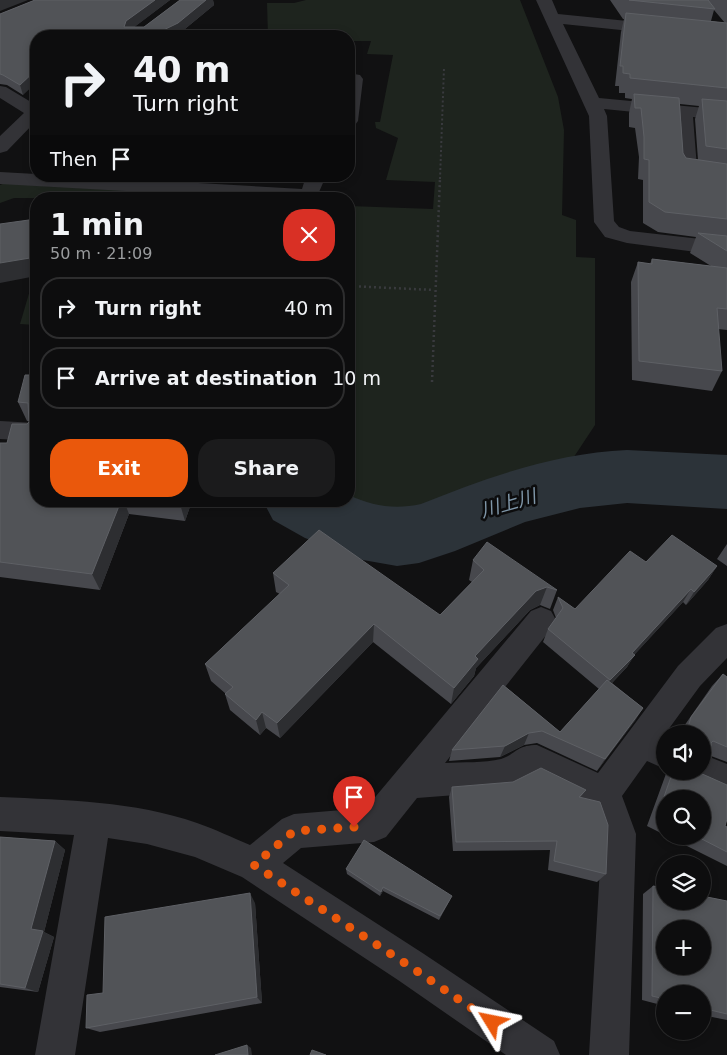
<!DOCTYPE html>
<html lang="en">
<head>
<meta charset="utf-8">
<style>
  :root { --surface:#0d0d0e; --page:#1b1b1c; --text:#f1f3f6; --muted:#9a9c9e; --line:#2d2d2e; --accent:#ea580c }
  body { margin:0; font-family:"DejaVu Sans","Noto Sans JP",sans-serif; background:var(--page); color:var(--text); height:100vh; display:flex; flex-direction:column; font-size:19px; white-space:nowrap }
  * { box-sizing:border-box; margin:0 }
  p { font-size:16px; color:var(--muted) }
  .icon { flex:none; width:28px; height:28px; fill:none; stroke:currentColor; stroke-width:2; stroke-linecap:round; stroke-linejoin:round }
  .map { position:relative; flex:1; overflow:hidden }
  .drawer { position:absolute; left:30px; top:192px; width:325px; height:315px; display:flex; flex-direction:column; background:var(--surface); border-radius:20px; box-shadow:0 2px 8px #0003,0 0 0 1px var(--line) }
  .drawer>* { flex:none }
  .banner { position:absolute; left:30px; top:30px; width:325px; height:152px; border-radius:20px; box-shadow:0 2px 8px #0003,0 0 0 1px var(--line); background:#0d0d0e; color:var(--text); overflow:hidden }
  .fabs { position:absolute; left:656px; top:725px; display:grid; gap:10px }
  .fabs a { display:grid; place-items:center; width:55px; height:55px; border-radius:50%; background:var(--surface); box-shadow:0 2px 8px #0003,0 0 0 1px var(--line); font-size:25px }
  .pin { position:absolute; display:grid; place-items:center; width:42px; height:42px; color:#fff; margin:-51px -21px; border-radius:50% 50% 50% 0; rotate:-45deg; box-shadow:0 0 5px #0007 }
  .pin .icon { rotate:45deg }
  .me { position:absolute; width:55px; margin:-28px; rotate:305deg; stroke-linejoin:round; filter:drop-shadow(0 0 4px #0008) }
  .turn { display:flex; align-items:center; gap:18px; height:105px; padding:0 20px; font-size:22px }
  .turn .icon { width:65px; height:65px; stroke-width:2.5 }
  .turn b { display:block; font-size:35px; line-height:42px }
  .then { display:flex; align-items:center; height:48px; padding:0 20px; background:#0003; gap:10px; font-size:19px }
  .round { display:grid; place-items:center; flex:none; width:52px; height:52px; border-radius:20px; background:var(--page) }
  .summary { display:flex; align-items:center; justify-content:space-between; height:85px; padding:0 20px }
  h1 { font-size:30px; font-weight:800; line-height:38px }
  .button { display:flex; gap:10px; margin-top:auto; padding:10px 20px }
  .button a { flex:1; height:58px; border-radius:20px; background:var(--accent); color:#fff; font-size:20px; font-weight:800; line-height:58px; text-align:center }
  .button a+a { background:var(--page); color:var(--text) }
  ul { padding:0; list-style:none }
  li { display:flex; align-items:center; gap:15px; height:62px; margin:0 10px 8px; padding:0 10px; border:2px solid var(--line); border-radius:20px }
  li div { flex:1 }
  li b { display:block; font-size:19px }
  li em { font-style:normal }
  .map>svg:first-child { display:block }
</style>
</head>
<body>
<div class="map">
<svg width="727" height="1055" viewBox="0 0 727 1055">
  <rect width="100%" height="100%" fill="#111112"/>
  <!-- green -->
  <path fill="#1e241e" d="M306,0h214l38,97 6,33 -2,85 14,5v37l19,1v167l-35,53 -129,45 -37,4 -35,-6 -48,-20h38v-295l84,3 2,-27 -49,-2 12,-42 -22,-10 -1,-6h5l13,-67 -26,-1 4,-13h-22v-5h-81l-1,-33h27z
    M8,182l175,9 12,8 -181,-1 -14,5v-18z
    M36,279v46l-16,-1 13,-44z"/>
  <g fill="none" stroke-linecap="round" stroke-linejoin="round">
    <!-- river -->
    <path fill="#2c3339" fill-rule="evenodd" d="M627,450l100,5v54l-100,-6 -47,5 -55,14 -70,29 -36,12 -22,3 -34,-6 -58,-22 -32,-18 -10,-19h86v-6c23,11 46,15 72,9 65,-26 134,-51 206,-54z"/>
    <!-- path-far1 -->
    <path stroke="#393a3e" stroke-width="2" stroke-dasharray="2 2.5" stroke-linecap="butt" d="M440,179l4,-111"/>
    <!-- path -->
    <path stroke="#393a3e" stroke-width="2.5" stroke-dasharray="2 3" stroke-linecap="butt" d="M349,286l85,4
      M432,382l8,-204"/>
    <!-- minor -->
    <path fill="#333337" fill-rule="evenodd" d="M536,0h16l6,14 169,17v10l-164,-17 36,74 128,12v10l-34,-3 4,51 30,3v12l-46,-6 -3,-4 -3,-57 -71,-7 3,7 7,105 5,6 11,4 97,11v14l-100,-13 -22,-6 -11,-15 -5,-106z
      M354,74l6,1 3,4 -5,42 -3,4 -6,1v-51z
      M0,86l6,1 30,18v16l-29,30 -7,2v-17l24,-23 -24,-15z
      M0,172l36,2v2h39l227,13 4,-13h20l-10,23h-47l-269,-15z
      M0,421l36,2v18l-36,-2z
      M541,607l10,4 5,9 -5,9 -106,134c18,-1 39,0 56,-4 14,-4 15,-14 36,-14l61,28 80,-107 38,-38 11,-4v34l-27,28 -35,48v35l-18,-8 -25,35 14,38 -7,221h-40l13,-221 -11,-30 -56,-27 -27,14 -91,7 -31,39 -12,5 -73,6 -18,15 141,91 130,87 6,14h-54l-108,-75 -156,-103 -47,-20 -48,-13 -39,-6 -33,217h-40l39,-220 -74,-4v-34c66,3 134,4 197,26 18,6 36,15 53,22l32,-26 12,-5 72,-6 165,-197z
      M702,754l25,10v34l-37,-16 -4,-11h16z"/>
  </g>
  <!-- wall -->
  <path fill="#47484d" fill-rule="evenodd" d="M35,0h135l-36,27h10l36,-27h33l1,5 -34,28 -144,3 -13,59 -16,-10 -7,-1v-70z
    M610,0h117v330l-9,-1 4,42 -10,20 -80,-11 -1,-98 7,-20 12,2 2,-5 59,7 -21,-13 6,-16 -38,-5 -15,-9v-43l-5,-1 1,-22 -4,-29 -6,-1v-14l3,-14 -7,-1v-5h-6v-7h-4l6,-54 3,-13h-1zM714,10l11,13 -14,-2zM680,104l19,2 -4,13 3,41 -12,-2 -3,-5z
    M36,375v126h156l-7,20 -56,-7 -29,76 -100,-13v-134h7l22,-21v-1h-2l-9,-19z
    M727,544v22l-10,-7z
    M473,560l84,30 -7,19 -10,-4 -10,5 -54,58 -2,8 -23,28 -78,-62 -93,96 -14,-10 -6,7 -30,-25 -5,-16h1l-15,-13 -6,-17 75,-70 -4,-2 -3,-19 167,42 32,-33 -3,-2z
    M646,562l71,4 -9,14 -22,25 -3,-3 -49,53 -7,12 -15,16 31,25 -46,63 -60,-28 -13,2 -24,12 -51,4 3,-11 51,-65 57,47 39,-43 -56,-47 5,-13 8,-11 -3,-8 5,-13 17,12z
    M723,674l4,3v85l-16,-6v2l-9,9v-33h-22l2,-5 30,-43z
    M667,771h32l26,55 2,1v39l-60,-30h35l-37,-37v36l-18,-9z
    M452,787l134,3 -6,8 26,76 -9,8 -49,-12 2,-20 -97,1 -4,-54z
    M0,837l55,4 10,9 -21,82 10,5 -16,55 -38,-5z
    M346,869l104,31 -11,20 -56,-29 -3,5 -33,-22z
    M653,886l74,15v119l-25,-5v-21h-37v12l-23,-6 1,-106z
    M255,903l7,100 -162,29 -14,-4 17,-35z"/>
  <!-- shaded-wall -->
  <path fill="#2d2e31" d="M0,0h28l-28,11z
    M155,0h15l-42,32 -4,-5 2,-6z
    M206,0h7l1,5 -34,28 -6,3h-23z
    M36,70v13l-13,12 -3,-10z
    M36,257v19l-36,7v-20z
    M121,501h3l5,13 -29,76 -8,-16z
    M181,501h11l-7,20 -5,-17z
    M717,566l-9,14 -22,25 8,-13z
    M547,587l-7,18 -10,5 -54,58 -2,8 -23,28 3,-16 21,-32 61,-65z
    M691,589l-8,13 -58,63 7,-12z
    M374,624l-1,18 -93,96 -3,-15z
    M635,655l-8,12 -24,25 7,-12z
    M643,708l-8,13 -38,50 8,-12z
    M262,712l4,16 -6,7 -4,-15z
    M529,733l-5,12 -24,12 5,-11z
    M55,841l10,9 -21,82 10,5 -16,55 -13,-4 6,-59z
    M383,887v4l-3,5 1,-4z
    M250,893l5,10 7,100 -5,-6z
    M247,1045l4,3 1,7h-4z"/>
  <!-- building -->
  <path fill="#515357" stroke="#5e6065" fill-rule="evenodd" d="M35,0h120l-29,21 -2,6h20l36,-27h26l-28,23 -27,13h-115v34l-16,15 -17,-10 -3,-1v-60z
    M629,0h79l7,9z
    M626,13l101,10v65l-97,-10v-4l-7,-1v-7h-3z
    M634,94l45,4 4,55 3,5 41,6v55l-62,-7 -16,-10v-42l-5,-1v-22l-3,-29h-6z
    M702,99l25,2v48l-21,-3z
    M36,219v38l-36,6v-39z
    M698,233l29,3v15z
    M652,259l75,9v41l-10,-1 5,63 -83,-10 -1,-99 14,2z
    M25,375h11v126h85l-29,73 -92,-12v-119h7l5,-19h15l2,-2 -1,-19 -10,-1z
    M161,501h20l-1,3z
    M319,530l121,85 44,-45 -11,-10 14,-18 70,48 -10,-3 -11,4 -61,65 3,3 -24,29 -80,-64 -97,99 -15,-11 -6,8 -31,-26 8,-7 -28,-23 84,-79 -16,-12z
    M672,535l45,31 -23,26 -3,-3 -59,64 3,2 -25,25 -62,-51 15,-21 -5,-11 17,12 55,-58 16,11z
    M723,674l4,3v70l-14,-6 -2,2v15h-9v-24h-16l5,-17z
    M607,680l36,28 -38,51 -63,-28 -13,2 -24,13 -53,4 51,-65 57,47z
    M541,768l45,22 -7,7 21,5 8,23 -2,49 -52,-13 3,-20 -101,1 -4,-55 61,-5z
    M673,771h26l1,2 27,12v34l-2,7 2,1v25l-31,-16h6v-37h-37v22l-8,-4z
    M0,837l55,4 -24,88 12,2 -18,57 -25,-4z
    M364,840l88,56 -12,20 -57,-29 -2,5 -35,-23z
    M653,886l12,2v13h37v-5l25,5v113l-25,-6v-14h-37v5l-13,-3zM665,929h37v37h-37z
    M250,893l7,104 -171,31 1,-33 16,-2 2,-76z
    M247,1045l1,10h-33z
    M312,1050l14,5h-16z"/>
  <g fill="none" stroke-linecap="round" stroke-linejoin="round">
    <!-- route -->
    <path stroke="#ea580c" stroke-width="9" stroke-dasharray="0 16.2" d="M354,827l-60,4 -40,34 157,102 81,55"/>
  </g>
  <g text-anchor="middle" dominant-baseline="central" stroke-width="5" stroke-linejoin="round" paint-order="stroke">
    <!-- water labels -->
    <g font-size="19" font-style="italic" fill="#7f96a8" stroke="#0c0c0d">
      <text transform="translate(508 503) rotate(-16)">川上川</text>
    </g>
  </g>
</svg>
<div class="fabs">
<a><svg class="icon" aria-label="sound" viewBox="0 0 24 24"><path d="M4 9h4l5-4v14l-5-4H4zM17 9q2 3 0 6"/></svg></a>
<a><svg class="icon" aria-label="search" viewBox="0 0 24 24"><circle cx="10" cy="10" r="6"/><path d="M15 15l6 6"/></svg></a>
<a><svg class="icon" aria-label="layers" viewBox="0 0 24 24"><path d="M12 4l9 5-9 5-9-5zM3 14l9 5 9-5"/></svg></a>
<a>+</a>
<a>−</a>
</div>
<div class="pin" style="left:354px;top:827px;background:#d93025"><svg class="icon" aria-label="arrive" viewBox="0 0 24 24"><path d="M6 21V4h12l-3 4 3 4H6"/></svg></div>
<svg class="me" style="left:492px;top:1022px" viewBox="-20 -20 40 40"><path d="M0-17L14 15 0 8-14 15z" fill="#ea580c" stroke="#fff" stroke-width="4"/></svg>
<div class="banner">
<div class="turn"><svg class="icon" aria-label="right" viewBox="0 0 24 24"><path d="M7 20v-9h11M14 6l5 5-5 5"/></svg><div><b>40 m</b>Turn right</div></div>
<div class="then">Then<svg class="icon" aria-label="arrive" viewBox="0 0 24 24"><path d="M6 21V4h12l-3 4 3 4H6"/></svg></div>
</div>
<section class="drawer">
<div class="summary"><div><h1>1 min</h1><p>50 m · 21:09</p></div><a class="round" style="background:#d93025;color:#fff"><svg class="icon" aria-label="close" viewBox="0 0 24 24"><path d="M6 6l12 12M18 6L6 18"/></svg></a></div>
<ul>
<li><svg class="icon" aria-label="right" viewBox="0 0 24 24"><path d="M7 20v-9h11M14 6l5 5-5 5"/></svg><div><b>Turn right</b></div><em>40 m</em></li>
<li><svg class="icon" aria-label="arrive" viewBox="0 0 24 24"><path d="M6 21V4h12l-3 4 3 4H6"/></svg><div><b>Arrive at destination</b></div><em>10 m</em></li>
</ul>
<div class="button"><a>Exit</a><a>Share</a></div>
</section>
</div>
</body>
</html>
